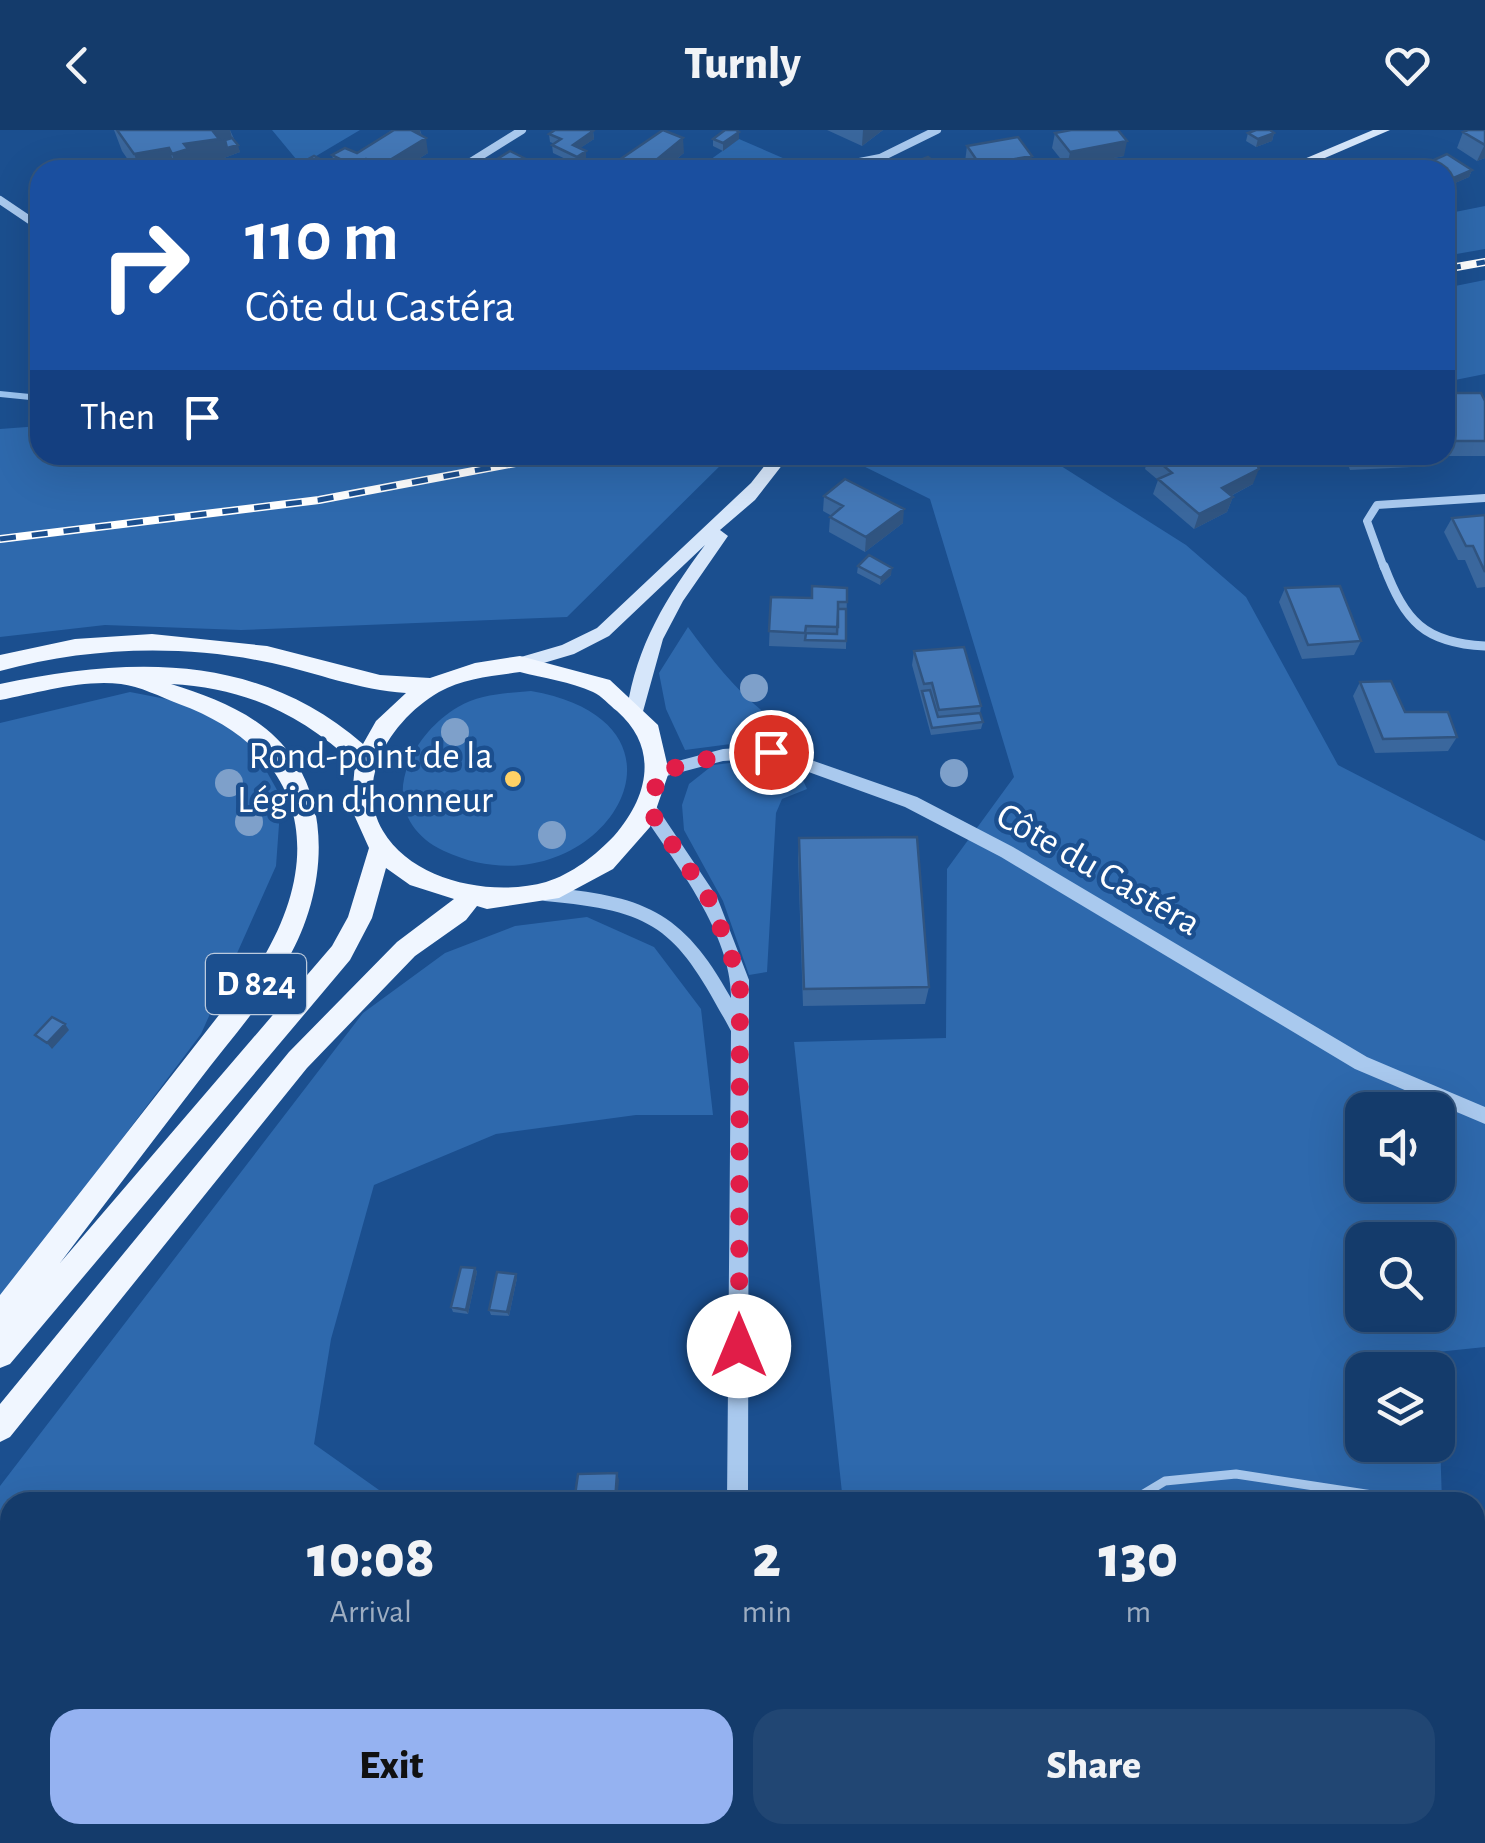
<!DOCTYPE html>
<html lang="en">
<head>
<meta charset="utf-8">
<style>
  :root { --surface:#143b6b; --page:#214673; --text:#f1f3f6; --muted:#9dadc1; --line:#33557e; --accent:#95b2f1 }
  body { margin:0; font-family:"Alegreya Sans",sans-serif; background:var(--page); color:var(--text); height:100vh; display:flex; flex-direction:column; font-size:38px; white-space:nowrap }
  * { box-sizing:border-box; margin:0 }
  p { font-size:32px; color:var(--muted) }
  .icon { flex:none; width:55px; height:55px; fill:none; stroke:currentColor; stroke-width:2; stroke-linecap:round; stroke-linejoin:round }
  .map { position:relative; flex:1; overflow:hidden }
  .panel { position:absolute; left:0px; top:1362px; width:1485px; height:352px; display:flex; flex-direction:column; background:var(--surface); border-radius:30px 30px 0 0; box-shadow:0 10px 40px #0002,0 0 0 2px var(--line) }
  .panel>* { flex:none }
  .guide { position:absolute; left:30px; top:30px; width:1425px; height:305px; border-radius:30px; box-shadow:0 10px 40px #0002,0 0 0 2px var(--line); background:#1a4fa0; color:#fff; overflow:hidden }
  .tools { position:absolute; left:1345px; top:962px; display:grid; gap:20px }
  .tools a { display:grid; place-items:center; width:110px; height:110px; border-radius:20px; background:var(--surface); box-shadow:0 10px 40px #0002,0 0 0 2px var(--line); font-size:50px }
  .pin { position:absolute; display:grid; place-items:center; width:85px; height:85px; color:#fff; margin:-42px; border:5px solid #fff; border-radius:50%; box-shadow:0 2px 10px #0007 }
  .me { position:absolute; width:110px; margin:-55px; rotate:0deg; stroke-linejoin:round; filter:drop-shadow(0 0 8px #0008) }
  .turn { display:flex; align-items:center; gap:35px; height:210px; padding:0 50px; font-size:45px }
  .turn .icon { width:130px; height:130px; stroke-width:2.5 }
  .turn b { display:block; font-size:70px; line-height:85px }
  .then { display:flex; align-items:center; height:95px; padding:0 50px; background:#0003; gap:20px; font-size:38px }
  .eta { display:flex; justify-content:space-evenly; align-items:center; height:170px; text-align:center }
  .eta b { font-size:60px; font-weight:800; line-height:70px }
  .primary-button { display:flex; gap:20px; margin-top:auto; padding:20px 50px }
  .primary-button a { flex:1; height:115px; border-radius:30px; background:var(--accent); color:#111; font-size:40px; font-weight:800; line-height:115px; text-align:center }
  .primary-button a+a { background:var(--page); color:var(--text) }
  header { display:flex; justify-content:space-between; align-items:center; height:130px; padding:0 50px; background:var(--surface); font-size:45px; font-weight:800 }
  .map>svg:first-child { display:block }
</style>
</head>
<body>
<header><svg class="icon" aria-label="back" viewBox="0 0 24 24"><path d="M15 5l-7 7 7 7"/></svg>Turnly<svg class="icon" aria-label="heart" viewBox="0 0 24 24"><path d="M12 20l-8-8c-3-5 5-10 8-4 3-6 11-1 8 4z"/></svg></header>
<div class="map">
<svg width="1485" height="1713" viewBox="0 0 1485 1713">
  <rect width="100%" height="100%" fill="#1b4f8f"/>
  <!-- green -->
  <path fill="#2e69ad" fill-rule="evenodd" d="M272,0h88l-59,35z
    M739,9l53,23 -25,8h-71z
    M1485,76v43l-40,7v-42z
    M1485,150v94l-40,8v-94z
    M40,296v29h691l-164,162 -326,13 -136,-5 -105,12v-208z
    M841,325h225l-16,4 136,86 60,52 92,168 147,76v506l-48,5v18h-75v75h76v-65l4,122h-599l-49,-460 152,-4 1,-169 67,-92 -84,-278zM1362,980h76v75h-76zM1362,1110h76v75h-76z
    M688,497c35,48 70,91 125,116l-20,3 -47,-4 -61,8 -19,-41 -7,-36z
    M531,561c192,34 61,229 -87,160 -71,-34 -40,-112 14,-144 22,-13 48,-14 73,-16z
    M130,562l103,20 48,85 -5,69 -75,168 -201,267v-578z
    M747,631h29l21,6 10,22 -25,10 -6,14 -9,159 -18,3 -26,-74 -39,-71 -2,-25 7,-21 24,-19z
    M587,787l67,30 47,62 12,106h-77l-140,19 -122,51 -43,154 -17,105 82,58h-386v76l-10,-14v-78l363,-473 82,-60 70,-27z
    M1475,1501l10,10v202h-566l-4,-8h560z
    M201,1705h470l7,8h-471z"/>
  <g fill="none" stroke-linecap="round" stroke-linejoin="round">
    <!-- stream -->
    <path fill="#9cc4f0" fill-rule="evenodd" d="M0,261l40,4v6l-40,-4z"/>
    <!-- service -->
    <path stroke="#a9c9ee" stroke-width="9" d="M1130,1372l35,-21 71,-7 182,28
      M1475,1401l10,7
      M998,1705l1,8"/>
    <!-- minor-far1 -->
    <path stroke="#a9c9ee" stroke-width="8" d="M458,40l64,-40
      M819,40l61,-12 57,-28
      M0,70l40,27
      M1384,438l-17,-47 10,-16 108,-7"/>
    <!-- minor -->
    <path stroke="#a9c9ee" stroke-width="9" d="M1384,436c21,55 40,77 101,80"/>
    <!-- tertiary -->
    <path fill="#a9c9ee" fill-rule="evenodd" d="M771,616l146,51 96,50 354,210 118,50v17l-130,-55 -354,-212 -96,-50 -135,-49 -47,3 -64,17 -8,-6 8,-6 64,-17z
      M650,675l6,1 61,91 32,83 -1,522h-21l4,-471c-54,-100 -71,-120 -186,-130l-6,-2 -2,-5 2,-5 6,-2c97,9 137,22 186,111 1,-62 -54,-133 -87,-182l-2,-5 2,-5z
      M769,1705h24l2,8h-24z"/>
    <!-- secondary -->
    <path fill="#d6e6fa" fill-rule="evenodd" d="M1373,0h17l-93,40h-19z
      M773,325h17l-35,45 -35,30 8,6 -45,65 -20,38 -21,76 -6,2 -9,-7c9,-64 40,-114 78,-165l-96,91 -35,18 -54,16 -6,-1 -3,-5 3,-5 48,-14 35,-17 154,-145z"/>
    <!-- primary -->
    <path fill="#f0f6ff" fill-rule="evenodd" d="M152,504l115,12 113,29 50,3 45,-15 45,-7 90,24 48,45 11,47 -19,55 -37,42 -54,29 -72,11 -10,-3 -11,14 -51,36 -108,112 -297,369 -10,5v-38l289,-352 108,-110 57,-43 -44,-14 -24,-17 -14,50 -22,42 -340,404 -10,4v-73l262,-335c66,-110 40,-211 -83,-256 -18,-7 -40,-18 -58,-20 -38,-5 -84,9 -121,16v-16c130,-27 257,-32 363,60l13,-23 30,-28c-47,-3 -89,-20 -134,-30 -91,-19 -183,-16 -272,8v-16l75,-16zM520,542c23,6 51,10 73,20 9,4 16,13 24,19 42,37 32,85 -3,125 -18,19 -42,38 -68,46 -53,15 -133,0 -163,-51 -31,-53 11,-113 56,-139 24,-14 54,-16 81,-20zM171,554c75,4 129,30 184,80l-4,44 18,40 -21,69 -16,29 -272,317c46,-61 92,-121 138,-181 31,-41 65,-78 90,-123 42,-73 48,-179 -27,-234 -27,-20 -59,-31 -90,-41z
      M0,1519l10,4v42l-10,-4z
      M0,1596l10,4v41l-10,-4z
      M54,1705h37l3,8h-37z
      M102,1705h37l3,8h-37z"/>
    <defs>
      <path id="rail" d="M1445,139l40,-7
        M0,409l319,-39 239,-45"/>
    </defs>
    <!-- rail casing -->
    <use href="#rail" stroke="#fff" stroke-width="8"/>
    <!-- rail -->
    <use href="#rail" stroke="#1b4f8f" stroke-width="5" stroke-dasharray="16" stroke-linecap="butt"/>
  </g>
  <!-- trees -->
  <g fill="#7ea0ca">
    <circle cx="754" cy="558" r="14"/>
    <circle cx="455" cy="602" r="14"/>
    <circle cx="954" cy="643" r="14"/>
    <circle cx="229" cy="653" r="14"/>
    <circle cx="249" cy="692" r="14"/>
    <circle cx="552" cy="705" r="14"/>
  </g>
  <!-- wall -->
  <path fill="#3a679d" d="M114,0h116l10,22 -16,6 4,10 -15,2h-78l-13,-19z
    M392,0h28l8,23 -27,17h-112l46,-4 -3,-11 25,-2z
    M827,0h56l-21,16z
    M1485,0v28l-8,3 -20,-13 6,-16z
    M593,1l1,8 -14,9 6,3v8l-8,6 -25,-12 -1,-8 3,-1 -5,-2 -1,-8z
    M1055,3l69,23 -57,11 -15,-19z
    M1248,3h26l-2,8 -16,6 -10,-6z
    M713,9h26l-16,12 -10,-5z
    M967,16l62,24h-59l-5,-8z
    M684,23l-21,17h-43l-1,-10z
    M1425,34l47,6 -3,7 -23,10 -1,-17h-23z
    M1445,263l40,8v55h-37l-3,-6z
    M1149,325h105l-1,29 -22,12 2,1 -6,15 -33,17 -41,-35 5,-14 -13,-11z
    M1344,325h74l-6,12 -62,3z
    M824,366l79,27 -38,29 -36,-20 1,-15 2,-1 -9,-5z
    M1485,385v72l-8,1 -12,-28h-7l-14,-28 8,-14z
    M858,436l33,9 -11,10 -23,-12z
    M847,458l-1,61 -77,-3 2,-49 41,1z
    M1285,458l76,53 -7,14 -52,4 -23,-57z
    M914,521l67,55 -1,7 3,9 -2,7 -50,6 -19,-70z
    M1360,552l45,30 52,25 -9,14 -73,2 -22,-57z
    M799,708l130,149 -4,17 -122,2 -5,-149z
    M475,1138l2,4 -9,42 -15,-2 -2,-5z
    M517,1148l-8,38 -18,-1 -2,-5z"/>
  <!-- shaded-wall -->
  <path fill="#305480" d="M212,0h18l4,15h4l2,7 -16,6 4,10 -15,2h-36l-5,-16 12,-10z
    M415,0h5l2,10 4,-2 2,15 -27,17h-20l-1,-4z
    M863,0h20l-21,16z
    M593,1l1,8 -21,14v-8z
    M739,2v7l-16,12v-8z
    M1274,3l-2,8 -16,6 2,-8z
    M683,8l1,15 -21,17h-19z
    M1127,11l-3,15 -57,11 3,-15z
    M1485,15v13l-8,3 7,-15z
    M169,18l7,22h-36l-6,-16z
    M586,21v8l-8,6 -1,-8z
    M1032,26l-3,14h-49v-5z
    M366,29l2,11h-12l-1,-4z
    M1472,40l-3,7 -23,10 3,-7z
    M1259,339l-6,15 -36,19 5,-15z
    M1233,367l-6,15 -33,17 5,-15z
    M904,379l-1,14 -38,29 1,-15z
    M892,438l-1,7 -11,10 1,-7z
    M65,894l4,6 -17,19 -5,-6z
    M475,1138l2,4 -9,42 -2,-4z
    M516,1144l1,4 -8,38 -2,-4z
    M617,1343l2,7 -2,22h-2z"/>
  <!-- building -->
  <path fill="#4478b7" stroke="#305480" stroke-width="2.5" d="M117,0h95l7,9 -35,5 4,5 -16,5 -3,-6 -35,6z
    M394,0h21l-2,1 13,7 -46,28 -14,-7 -11,7 8,4h-74l25,-14 25,13 9,-6 -16,-8 13,-7 12,5z
    M555,0h35l3,1 -20,14 13,6 -9,6 -25,-12 9,-6 -12,-5z
    M663,0l20,8 -39,32 -25,-10z
    M725,0h11l3,2 -16,11 -10,-4z
    M1071,0h47l9,11 -57,11 -15,-19z
    M1256,0h14l4,3 -16,6 -10,-6z
    M1468,0h17v15l-22,-13z
    M1018,7l14,19 -52,9 -13,-19z
    M232,8l6,7 -11,3 -2,-8z
    M510,21l26,13 -10,6h-40l11,-7 -3,-2z
    M1447,24l25,16 -23,10 -4,-3v-7h-11l-9,-6z
    M928,27l18,13h-51z
    M207,30l4,5 -16,5 -2,-6z
    M1445,263h36l4,8v40h-30l-10,-23z
    M1151,325h103l5,14 -37,19 11,9 -34,17 -41,-35 14,-6z
    M845,349l59,30 -38,28 -36,-20 13,-11 -19,-10z
    M1485,385v57l-12,-26h-7l-14,-28z
    M869,425l23,13 -11,10 -23,-12z
    M812,456l35,2v14h-9v25l-32,-1 -1,7 -36,-2 2,-34 41,1z
    M1340,456l21,55 -53,4 -23,-57z
    M838,479h8v32l-41,-1 1,-7 31,1z
    M964,517l17,59 -42,4 -7,-27 -8,1 -10,-33z
    M1391,551l14,31h43l9,25 -74,2 -23,-57z
    M930,560l8,27 42,-4 3,9 -51,6 -10,-37z
    M917,707l12,150 -125,2 -5,-151z
    M52,887l13,7 -18,19 -12,-8z
    M461,1137l14,1 -9,42 -15,-3z
    M497,1142l19,2 -9,38 -18,-2z
    M617,1343l-2,29h-41l4,-28z"/>
  <g fill="none" stroke-linecap="round" stroke-linejoin="round">
    <!-- route -->
    <path stroke="#e11d48" stroke-width="18" stroke-dasharray="0 32.4" d="M739,1216l1,-366 -29,-78 -61,-91 9,-39 64,-17 48,-3"/>
  </g>
  <!-- markers -->
  <circle fill="#ffd166" stroke="#1b4f8f" stroke-width="4" cx="513" cy="649" r="10"/>
  <g text-anchor="middle" dominant-baseline="central" stroke-width="9" stroke-linejoin="round" paint-order="stroke">
    <!-- shield labels -->
    <rect fill="#1b4f8f" stroke="#bbcadd" stroke-width="2.5" x="206" y="824" width="100" height="60" rx="8"/>
    <g font-size="35" font-weight="bold" fill="#fff">
      <text x="256" y="854">D 824</text>
    </g>
    <!-- poi labels -->
    <g font-size="38" fill="#fff" stroke="#1b4f8f" text-anchor="end">
      <text x="493" y="627">Rond-point de la<tspan x="493" dy="44">Légion d'honneur</tspan></text>
    </g>
    <!-- street labels -->
    <g font-size="38" fill="#fff" stroke="#1b4f8f">
      <text transform="translate(1098 740) rotate(30)">Côte du Castéra</text>
    </g>
  </g>
</svg>
<div class="tools">
<a><svg class="icon" aria-label="sound" viewBox="0 0 24 24"><path d="M4 9h4l5-4v14l-5-4H4zM17 9q2 3 0 6"/></svg></a>
<a><svg class="icon" aria-label="search" viewBox="0 0 24 24"><circle cx="10" cy="10" r="6"/><path d="M15 15l6 6"/></svg></a>
<a><svg class="icon" aria-label="layers" viewBox="0 0 24 24"><path d="M12 4l9 5-9 5-9-5zM3 14l9 5 9-5"/></svg></a>
</div>
<div class="pin" style="left:771px;top:622px;background:#d93025"><svg class="icon" aria-label="arrive" viewBox="0 0 24 24"><path d="M6 21V4h12l-3 4 3 4H6"/></svg></div>
<svg class="me" style="left:739px;top:1216px" viewBox="-20 -20 40 40"><circle r="19" fill="#fff"/><path d="M0-13L10 11 0 6-10 11z" fill="#e11d48"/></svg>
<div class="guide">
<div class="turn"><svg class="icon" aria-label="right" viewBox="0 0 24 24"><path d="M7 20v-9h11M14 6l5 5-5 5"/></svg><div><b>110 m</b>Côte du Castéra</div></div>
<div class="then">Then<svg class="icon" aria-label="arrive" viewBox="0 0 24 24"><path d="M6 21V4h12l-3 4 3 4H6"/></svg></div>
</div>
<section class="panel">
<div class="eta">
<div><b>10:08</b><p>Arrival</p></div>
<div><b>2</b><p>min</p></div>
<div><b>130</b><p>m</p></div>
</div>
<div class="primary-button"><a>Exit</a><a>Share</a></div>
</section>
</div>
</body>
</html>
